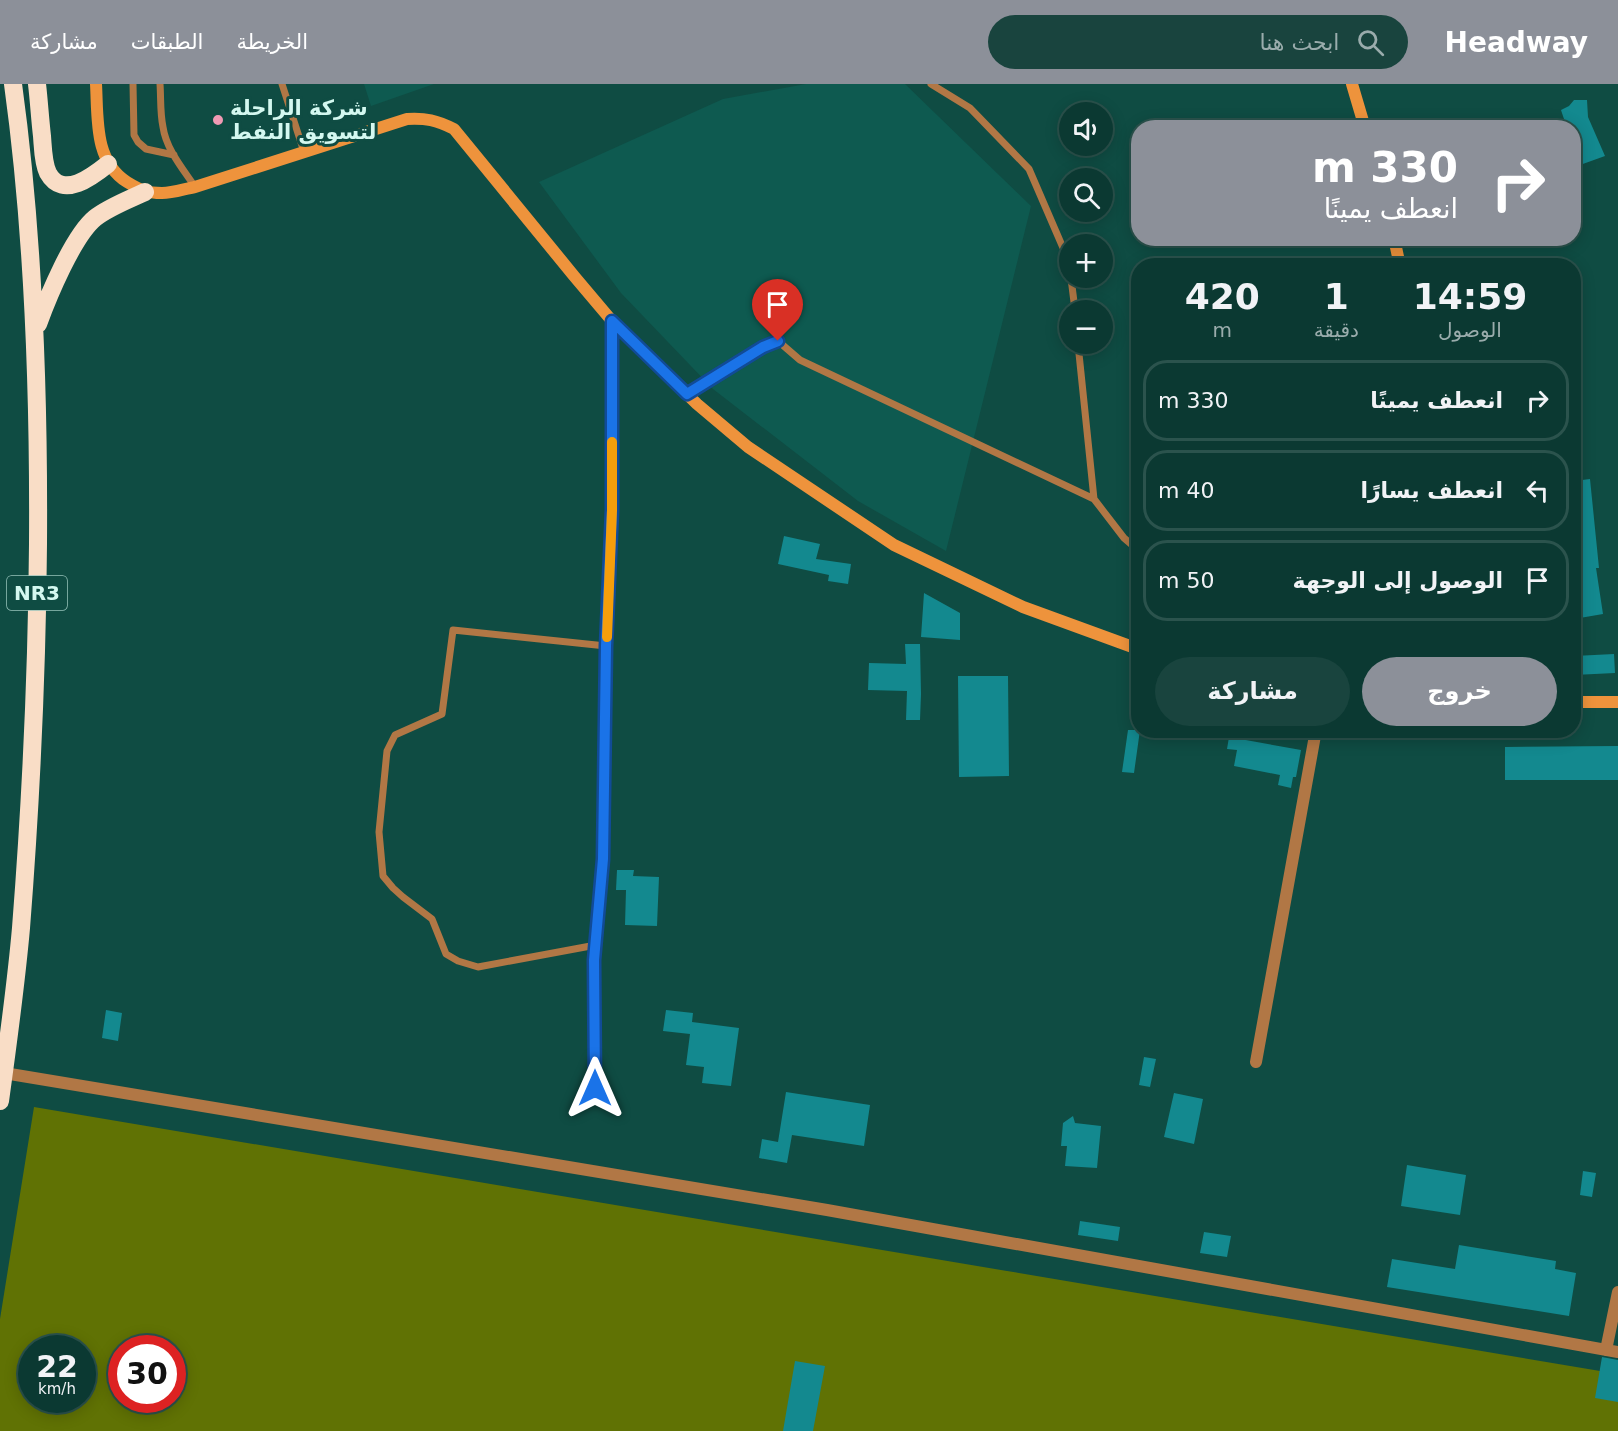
<!DOCTYPE html>
<html lang="ar">
<head>
<meta charset="utf-8">
<style>
  :root { --surface:#0b3932; --page:#19443e; --text:#f1f3f6; --muted:#9aacac; --line:#2b534d; --accent:#8c9099 }
  body { margin:0; font-family:"DejaVu Sans","Noto Naskh Arabic",sans-serif; background:var(--page); color:var(--text); direction:rtl; height:100vh; display:flex; flex-direction:column; font-size:22px; white-space:nowrap }
  * { box-sizing:border-box; margin:0 }
  p { font-size:20px; color:var(--muted) }
  .icon { flex:none; width:33px; height:33px; fill:none; stroke:currentColor; stroke-width:2; stroke-linecap:round; stroke-linejoin:round }
  .map { position:relative; flex:1; overflow:hidden; direction:ltr }
  .panel { position:absolute; left:1131px; top:174px; width:450px; height:480px; display:flex; flex-direction:column; background:var(--surface); border-radius:24px; box-shadow:0 3px 15px #0003,0 0 0 2px var(--line); direction:rtl }
  .panel>* { flex:none }
  .banner { position:absolute; left:1131px; top:36px; width:450px; height:126px; border-radius:24px; box-shadow:0 3px 15px #0003,0 0 0 2px var(--line); direction:rtl; background:#8c9099; color:#fff; overflow:hidden }
  .controls { position:absolute; left:1059px; top:18px; display:grid; gap:12px }
  .controls a { display:grid; place-items:center; width:54px; height:54px; border-radius:50%; background:var(--surface); box-shadow:0 3px 15px #0003,0 0 0 2px var(--line); font-size:30px }
  .speed { position:absolute; left:18px; top:1251px; display:flex; gap:12px; font-size:30px; font-weight:700; text-align:center }
  .speed>* { display:grid; place-content:center; width:78px; height:78px; border-radius:50%; background:var(--surface); box-shadow:0 3px 15px #0003,0 0 0 2px var(--line); line-height:1 }
  .speed small { font-size:15px; font-weight:400 }
  .speed .limit { border:9px solid #d22; background:#fff; color:#111 }
  .pin { position:absolute; display:grid; place-items:center; width:51px; height:51px; color:#fff; margin:-62px -26px; border-radius:50% 50% 50% 0; rotate:-45deg; box-shadow:0 0 6px #0007 }
  .pin .icon { rotate:45deg }
  .me { position:absolute; width:66px; margin:-33px; rotate:0deg; stroke-linejoin:round; filter:drop-shadow(0 0 4px #0008) }
  .turn { display:flex; align-items:center; gap:21px; height:126px; padding:0 24px; font-size:27px }
  .turn .icon { width:78px; height:78px; stroke-width:2.5 }
  .turn b { display:block; font-size:42px; line-height:51px }
  .eta { display:flex; justify-content:space-evenly; align-items:center; height:102px; text-align:center }
  .eta b { font-size:36px; font-weight:800; line-height:42px }
  .action { display:flex; gap:12px; margin-top:auto; padding:12px 24px }
  .action a { flex:1; height:69px; border-radius:36px; background:var(--accent); color:#fff; font-size:24px; font-weight:800; line-height:69px; text-align:center }
  .action a+a { background:var(--page); color:var(--text) }
  ul { padding:0; list-style:none }
  li { display:flex; align-items:center; gap:18px; height:81px; margin:0 12px 9px; padding:0 12px; border:3px solid var(--line); border-radius:24px }
  li div { flex:1 }
  li b { display:block; font-size:22px }
  li em { font-style:normal }
  header { display:flex; align-items:center; gap:36px; box-sizing:border-box; height:84px; padding:0 30px; background:var(--accent); color:#fff }
  header strong { font-size:28px }
  nav { display:flex; gap:33px; margin-inline-start:auto; font-size:21px }
  .search { width:420px; height:54px; background:var(--page); display:flex; align-items:center; gap:15px; box-sizing:border-box; padding:0 21px; border-radius:33px; color:var(--muted); font-size:22px }
  .map>svg:first-child { display:block }
</style>
</head>
<body>
<header>
<strong>Headway</strong>
<div class="search"><svg class="icon" aria-label="search" viewBox="0 0 24 24"><circle cx="10" cy="10" r="6"/><path d="M15 15l6 6"/></svg>ابحث هنا</div>
<nav><a>الخريطة</a><a>الطبقات</a><a>مشاركة</a></nav>
</header>
<div class="map">
<svg width="1618" height="1347" viewBox="0 0 1618 1347">
  <rect width="100%" height="100%" fill="#0f4c43"/>
  <!-- built -->
  <path fill="#0e5a50" d="M364,0h70l-63,22z
    M806,0h99l126,122 -85,345 -88,-50 -145,-112 -92,-96 -82,-111 184,-83z"/>
  <!-- green -->
  <path fill="#607204" fill-rule="evenodd" d="M34,1023l1584,267v57h-1618v-112zM32,1264h50v52h-50zM122,1264h50v52h-50z"/>
  <!-- building -->
  <path fill="#13898f" d="M1574,16h13l1,17 17,39 -25,9 -6,-20v-17h-7l-6,-18 8,-4z
    M1590,395l9,89h-3l7,46 -29,5v-138z
    M784,452l36,8 -4,15 35,5 -3,20 -20,-3 1,-6 -51,-11z
    M924,509l36,20v27l-39,-3z
    M905,560h15l1,50 -1,26h-14l1,-29 -39,-1 1,-27 37,1z
    M1614,570l1,19 -41,2v-19z
    M958,592h50l1,100 -50,1z
    M1128,646h12l-6,43 -12,-1z
    M1229,653l72,13 -5,27h-3l-2,11 -13,-3 2,-10 -46,-9 3,-16 -10,-1z
    M1618,662v34h-113v-33z
    M617,786h17l-1,6 26,1 -2,49 -32,-1 1,-35h-10z
    M106,926l16,3 -4,28 -16,-3z
    M666,926l27,3 -1,9 47,6 -8,58 -29,-3 2,-16 -18,-2 4,-31 -27,-3z
    M1144,973l12,2 -6,28 -11,-2z
    M786,1008l84,13 -6,41 -72,-11 -5,28 -28,-5 3,-19 16,3z
    M1174,1009l29,6 -9,45 -30,-7z
    M1073,1032l2,7 26,3 -4,42 -32,-2 2,-20h-6l2,-23z
    M1407,1081l59,10 -6,40 -59,-9z
    M1583,1087l13,2 -4,24 -12,-2z
    M1080,1137l40,6 -2,14 -40,-6z
    M1204,1148l27,4 -4,21 -27,-4z
    M1459,1161l97,16 -1,8 21,4 -7,43 -182,-29 5,-28 63,10z
    M1602,1273l16,3v42l-23,-4z
    M795,1277l30,5 -12,65h-30z"/>
  <g fill="none" stroke-linecap="round" stroke-linejoin="round">
    <!-- lane -->
    <path stroke="#b17745" stroke-width="7" d="M133,0l1,51 4,7 8,7 28,6
      M160,0c1,14 0,29 3,43 3,22 20,42 32,60
      M282,0l22,68
      M931,0l39,24 59,61 41,95
      M1071,194l4,32
      M1078,260l16,155 30,39 14,12
      M687,310l76,-47 15,-6 22,19 294,139
      M596,861l-118,22 -20,-6 -12,-7 -14,-35 -29,-22 -10,-9 -10,-12 -4,-44 8,-81 8,-16 47,-21 11,-84 153,16"/>
    <!-- street -->
    <path stroke="#b17745" stroke-width="12" d="M1256,978l60,-332
      M4,989l823,137 791,142
      M595,1004l-1,-128 9,-101 3,-213 6,-136v-189
      M1606,1266l12,-58"/>
    <!-- secondary -->
    <path stroke="#ee933c" stroke-width="12" d="M96,0c2,35 -2,77 31,98 13,8 20,11 35,11 11,0 22,-4 33,-6l212,-68c19,-1 29,1 47,10l120,147 38,45 85,83 51,43 146,98 129,62 115,42
      M1352,0l13,44
      M1394,154l6,28
      M1574,618h44"/>
    <!-- highway -->
    <path stroke="#f9ddc6" stroke-width="18" d="M37,0c2,17 3,35 5,52 1,12 1,27 6,37 15,27 45,3 60,-9
      M38,240c10,-27 35,-88 57,-106 14,-11 33,-18 50,-26
      M0,1017c8,-58 16,-116 21,-173 10,-128 16,-256 17,-384 1,-154 -4,-308 -25,-460"/>
  </g>
  <g fill="none" stroke-linecap="round" stroke-linejoin="round">
    <defs>
      <path id="route" d="M595,1004l-1,-128 9,-101 3,-213 6,-136v-189l75,73 76,-47 15,-6"/>
    </defs>
    <!-- route casing -->
    <use href="#route" stroke="#114b97" stroke-width="15"/>
    <!-- route -->
    <use href="#route" stroke="#1a73e8" stroke-width="10"/>
    <!-- slow -->
    <path stroke="#f59e0b" stroke-width="10" d="M607,553l5,-127v-68"/>
  </g>
  <!-- markers -->
  <circle fill="#f09ab4" stroke="#0f4c43" stroke-width="2" cx="218" cy="36" r="6"/>
  <g text-anchor="middle" dominant-baseline="central" stroke-width="6" stroke-linejoin="round" paint-order="stroke">
    <!-- shield labels -->
    <rect fill="#0f4c43" stroke="#99c4bc" stroke-width="1.5" x="7" y="492" width="60" height="34" rx="4.5"/>
    <g font-size="20" font-weight="bold" fill="#d4f8f0">
      <text x="37" y="509">NR3</text>
    </g>
    <!-- poi labels -->
    <g font-size="21" font-weight="bold" fill="#d4f8f0" stroke="#0f4c43" text-anchor="start">
      <text x="230" y="24">شركة الراحلة<tspan x="230" dy="24">لتسويق النفط</tspan></text>
    </g>
  </g>
</svg>
<div class="controls">
<a><svg class="icon" aria-label="sound" viewBox="0 0 24 24"><path d="M4 9h4l5-4v14l-5-4H4zM17 9q2 3 0 6"/></svg></a>
<a><svg class="icon" aria-label="search" viewBox="0 0 24 24"><circle cx="10" cy="10" r="6"/><path d="M15 15l6 6"/></svg></a>
<a>+</a>
<a>−</a>
</div>
<div class="speed"><div>22<small>km/h</small></div><div class="limit">30</div></div>
<div class="pin" style="left:778px;top:257px;background:#d93025"><svg class="icon" aria-label="arrive" viewBox="0 0 24 24"><path d="M6 21V4h12l-3 4 3 4H6"/></svg></div>
<svg class="me" style="left:595px;top:1004px" viewBox="-20 -20 40 40"><path d="M0-17L14 15 0 8-14 15z" fill="#1a73e8" stroke="#fff" stroke-width="4"/></svg>
<div class="banner">
<div class="turn"><svg class="icon" aria-label="right" viewBox="0 0 24 24"><path d="M7 20v-9h11M14 6l5 5-5 5"/></svg><div><b>330 m</b>انعطف يمينًا</div></div>
</div>
<section class="panel">
<div class="eta">
<div><b>14:59</b><p>الوصول</p></div>
<div><b>1</b><p>دقيقة</p></div>
<div><b>420</b><p>m</p></div>
</div>
<ul>
<li><svg class="icon" aria-label="right" viewBox="0 0 24 24"><path d="M7 20v-9h11M14 6l5 5-5 5"/></svg><div><b>انعطف يمينًا</b></div><em>330 m</em></li>
<li><svg class="icon" aria-label="left" viewBox="0 0 24 24"><path d="M17 20v-9H6M10 6l-5 5 5 5"/></svg><div><b>انعطف يسارًا</b></div><em>40 m</em></li>
<li><svg class="icon" aria-label="arrive" viewBox="0 0 24 24"><path d="M6 21V4h12l-3 4 3 4H6"/></svg><div><b>الوصول إلى الوجهة</b></div><em>50 m</em></li>
</ul>
<div class="action"><a>خروج</a><a>مشاركة</a></div>
</section>
</div>
</body>
</html>
